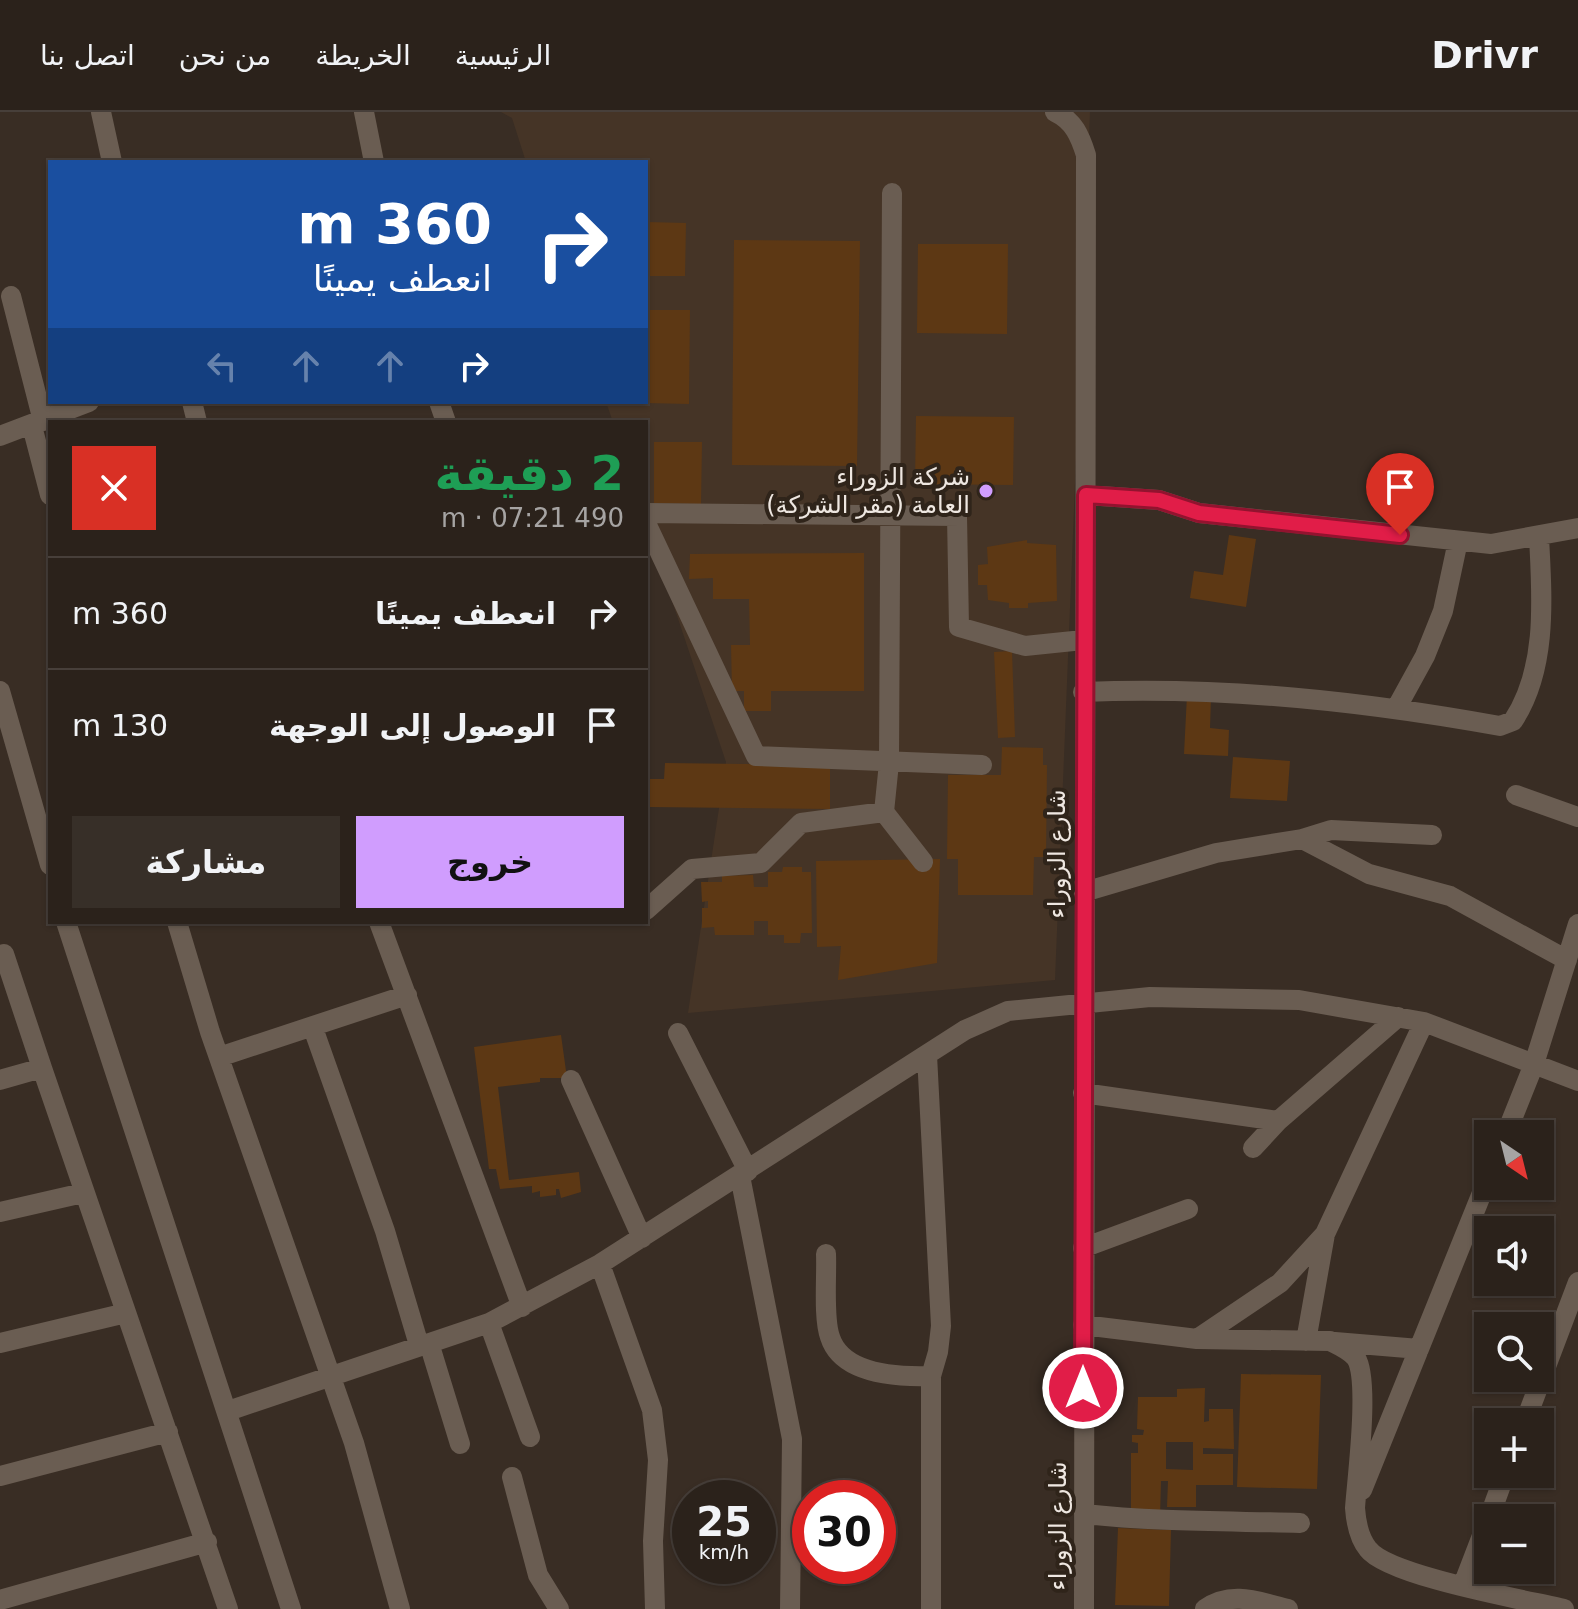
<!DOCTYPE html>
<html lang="ar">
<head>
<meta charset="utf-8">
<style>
  :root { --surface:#2b221b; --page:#372f28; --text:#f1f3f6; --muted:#a6a4a3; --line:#473f3a; --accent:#d09dfe }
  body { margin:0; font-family:"DejaVu Sans","Noto Naskh Arabic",sans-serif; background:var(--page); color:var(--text); direction:rtl; height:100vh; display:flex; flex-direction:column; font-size:30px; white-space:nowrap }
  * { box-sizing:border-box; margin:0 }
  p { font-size:26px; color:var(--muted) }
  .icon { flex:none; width:44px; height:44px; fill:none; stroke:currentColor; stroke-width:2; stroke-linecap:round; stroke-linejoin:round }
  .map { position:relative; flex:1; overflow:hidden; direction:ltr }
  .details { position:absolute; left:48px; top:308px; width:600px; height:504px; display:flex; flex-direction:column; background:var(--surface); border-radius:0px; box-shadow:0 2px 6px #0004,0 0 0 2px var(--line); direction:rtl }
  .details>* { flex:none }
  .guide { position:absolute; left:48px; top:48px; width:600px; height:244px; border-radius:0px; box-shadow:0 2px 6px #0004,0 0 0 2px var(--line); direction:rtl; background:#1a4fa0; color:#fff; overflow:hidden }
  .needle { width:52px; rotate:145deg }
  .controls { position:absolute; left:1474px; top:1008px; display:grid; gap:16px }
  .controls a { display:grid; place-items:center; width:80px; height:80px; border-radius:0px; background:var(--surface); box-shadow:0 2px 6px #0004,0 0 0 2px var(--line); font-size:40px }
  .speed { position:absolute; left:672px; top:1368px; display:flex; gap:16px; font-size:40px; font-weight:700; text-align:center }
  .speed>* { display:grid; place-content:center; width:104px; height:104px; border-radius:50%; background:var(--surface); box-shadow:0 2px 6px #0004,0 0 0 2px var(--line); line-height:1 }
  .speed small { font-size:20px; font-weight:400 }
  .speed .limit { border:12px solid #d22; background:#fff; color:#111 }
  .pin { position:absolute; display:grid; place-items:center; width:68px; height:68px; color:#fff; margin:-82px -34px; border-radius:50% 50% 50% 0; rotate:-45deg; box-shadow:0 0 8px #0007 }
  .pin .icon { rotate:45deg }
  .me { position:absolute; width:88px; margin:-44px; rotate:0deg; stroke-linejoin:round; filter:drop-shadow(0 0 6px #0008) }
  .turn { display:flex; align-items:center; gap:28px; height:168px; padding:0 24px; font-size:36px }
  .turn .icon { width:104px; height:104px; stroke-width:2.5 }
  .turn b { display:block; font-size:56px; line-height:68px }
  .lanes { display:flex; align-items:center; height:76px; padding:0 24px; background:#0003; justify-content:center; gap:40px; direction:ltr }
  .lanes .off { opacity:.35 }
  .round { display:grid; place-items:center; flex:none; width:84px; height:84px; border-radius:0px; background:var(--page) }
  .head { display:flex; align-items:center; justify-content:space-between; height:136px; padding:0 24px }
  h1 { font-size:48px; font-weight:700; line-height:60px; color:#1e9e55 }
  .button { display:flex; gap:16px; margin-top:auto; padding:16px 24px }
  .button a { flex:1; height:92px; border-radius:0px; background:var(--accent); color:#111; font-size:32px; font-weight:700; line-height:92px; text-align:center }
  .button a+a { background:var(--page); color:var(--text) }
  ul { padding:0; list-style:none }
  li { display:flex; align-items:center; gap:24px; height:112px; padding:0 24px; border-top:2px solid var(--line) }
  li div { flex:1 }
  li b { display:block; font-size:30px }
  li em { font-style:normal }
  header { display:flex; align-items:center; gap:48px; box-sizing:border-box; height:112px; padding:0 40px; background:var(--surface); border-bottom:2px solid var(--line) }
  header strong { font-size:38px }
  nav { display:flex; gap:44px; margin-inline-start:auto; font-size:28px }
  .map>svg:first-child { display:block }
</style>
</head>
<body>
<header>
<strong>Drivr</strong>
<nav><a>الرئيسية</a><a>الخريطة</a><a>من نحن</a><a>اتصل بنا</a></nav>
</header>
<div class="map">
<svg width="1578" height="1497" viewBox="0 0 1578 1497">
  <rect width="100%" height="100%" fill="#392d24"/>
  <!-- built -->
  <path fill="#453426" d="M501,0h589l-35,868 -367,33 38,-251 -80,-239v-101h-33l-7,-20h40v-240h-120l-14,-44z"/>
  <!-- building -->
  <path fill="#5d3814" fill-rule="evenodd" d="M646,110l40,1 -1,53h-39z
    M734,128l126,1 -3,225 -125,-1z
    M918,132h90l-1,90 -90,-1z
    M646,198h44l-1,94 -43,-1z
    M916,304l98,1 -1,68 -98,-1z
    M654,330h48l-1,62 -47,-1z
    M1229,423l27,4 -10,68 -56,-9 4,-27 29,4z
    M1027,428v3l29,2 1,56 -29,2v5h-19v-5l-21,-3 -1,-15h-9v-20l10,-1 -1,-17z
    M864,441v138h-93v20h-27v-20h-12l-1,-46h19l-1,-46h-36v-21l-24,1 1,-25z
    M1012,539l3,86 -17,1 -4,-86z
    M1187,583l24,1 -1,32 19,2 -1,26 -44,-2z
    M1002,635l41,1v17h4l-1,92h-12l-1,38h-75v-36h-11l1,-84h53z
    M1233,645l57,4 -3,40 -57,-3z
    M665,651l165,2v44l-182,-2v-28h16z
    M940,747l-3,104 -99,17 3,-34 -24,1 -1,-86z
    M783,755h19v5h9l1,61h-11l-1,10h-16v-8h-16v-14h-14v14h-39l-1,-8 -12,1v-20h6v-7l-6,1 -1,-20h21v-6l31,-1 1,12h14v-15h14z
    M561,923l6,43h-27v4l-42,5 11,93 70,-8 2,20 -20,6 -2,-9h-3v6l-16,2v-6l-8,2v-7l-32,3 -4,-20h-7l-15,-122z
    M1241,1262l80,1 -4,114 -80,-2z
    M1205,1276l-1,34 5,-1v-12h24l1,40 -31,-1v6h30v31h-37v22h-29l1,-26h-7l-1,37 -29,-1v-64h7v-10l-6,-1v-7h11l1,-5 -7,-1 1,-32h39v-8zM1166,1330h27v28l-27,-1z
    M1118,1416l53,2 -2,76 -54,-1z"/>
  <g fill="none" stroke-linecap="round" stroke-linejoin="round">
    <!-- minor -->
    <path stroke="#6a5d52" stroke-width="20" d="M101,0l11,50
      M364,0l10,50
      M1055,0c19,9 25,24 31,43l-2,1454
      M892,81l-3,570 -5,49 39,50
      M11,184l32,125
      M192,290l5,20
      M439,290l7,20
      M32,314l18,69
      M0,324l89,-34
      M1086,383l73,5 40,13 292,31 87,-16
      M646,401l311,3 2,111 66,19 58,-6
      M646,411l110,233 226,9
      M0,579l50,174
      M1083,580c141,-6 279,9 417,34l13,-5c35,-53 29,-124 26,-184
      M1397,595l28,-51 18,-45 15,-70
      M1516,683l62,22
      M1302,727l67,35 81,22 117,64
      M1084,780l132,-39 86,-14 29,-9 101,5
      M646,798l46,-41 69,-6 40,-40 83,-11
      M66,810l225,687
      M177,810l33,110 144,411 46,166
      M379,810l143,385
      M0,844l4,-2 38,114
      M313,916l72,203 34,114
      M678,921l70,138
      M927,943l14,271 -3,26 -7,24v233
      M219,945l188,-62
      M0,968l42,-12 186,541
      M571,968l71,158
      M1083,981l195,28
      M1506,1022l28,-70 44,-140
      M1253,1036l25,-27 120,-104
      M740,1064l52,263 -2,170
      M0,1100l83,-19
      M1083,1136l105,-39
      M826,1142c1,22 -3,64 4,83 12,38 69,40 101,39
      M600,1152l52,146 6,50 -5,81 2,68
      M489,1211l41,114
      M1083,1213l114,14 133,2c8,4 20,9 26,17 14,22 1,121 -1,150 1,14 4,30 13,41 20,27 158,51 196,60
      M1197,1227l83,-56 45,-49 99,-212
      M1306,1229l19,-107
      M1335,1230l84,7
      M0,1231l126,-30
      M429,1231l31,101
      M228,1299l261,-88 111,-59 365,-234 43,-19 142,-14 149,3 125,22 154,59
      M1525,1310l53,-140
      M0,1364l168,-44
      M512,1365l26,98 21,34
      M1362,1378l126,-312
      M1084,1402c72,8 143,7 216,9
      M1489,1406l16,-44
      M1463,1473l25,-65
      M0,1488l207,-58
      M1205,1497c27,-19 54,-7 83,0"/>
  </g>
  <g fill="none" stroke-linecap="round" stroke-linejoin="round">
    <defs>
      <path id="route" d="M1083,1276l3,-893 73,5 40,13 201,22"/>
    </defs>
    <!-- route casing -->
    <use href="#route" stroke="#92132f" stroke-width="20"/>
    <!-- route -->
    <use href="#route" stroke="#e11d48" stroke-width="14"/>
  </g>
  <!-- markers -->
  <circle fill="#d09dfe" stroke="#2f241a" stroke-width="3" cx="986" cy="379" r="8"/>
  <g text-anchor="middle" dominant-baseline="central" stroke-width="8" stroke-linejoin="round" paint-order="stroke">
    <!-- poi labels -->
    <g font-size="24" fill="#eee7e1" stroke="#2f241a" text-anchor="end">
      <text x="970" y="365">شركة الزوراء<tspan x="970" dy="28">العامة (مقر الشركة)</tspan></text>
    </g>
    <!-- street labels -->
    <g font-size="24" fill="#eee7e1" stroke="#2f241a">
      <text transform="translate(1057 742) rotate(-90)">شارع الزوراء</text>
      <text transform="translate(1058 1414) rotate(-90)">شارع الزوراء</text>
    </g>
  </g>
</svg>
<div class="controls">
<a><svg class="needle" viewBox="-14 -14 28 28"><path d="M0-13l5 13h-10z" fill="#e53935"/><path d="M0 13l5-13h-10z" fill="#a6a4a3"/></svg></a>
<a><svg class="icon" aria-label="sound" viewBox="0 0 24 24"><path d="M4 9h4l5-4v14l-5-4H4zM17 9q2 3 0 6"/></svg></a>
<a><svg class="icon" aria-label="search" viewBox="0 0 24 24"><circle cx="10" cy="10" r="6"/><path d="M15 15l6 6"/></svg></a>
<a>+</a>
<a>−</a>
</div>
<div class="speed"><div>25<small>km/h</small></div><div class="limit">30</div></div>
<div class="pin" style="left:1400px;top:423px;background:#d93025"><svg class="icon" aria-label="arrive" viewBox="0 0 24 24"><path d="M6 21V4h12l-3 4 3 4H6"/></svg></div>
<svg class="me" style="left:1083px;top:1276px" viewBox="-20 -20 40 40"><circle r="17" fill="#e11d48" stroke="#fff" stroke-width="3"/><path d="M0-11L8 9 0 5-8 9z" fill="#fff"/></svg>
<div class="guide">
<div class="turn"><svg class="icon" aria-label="right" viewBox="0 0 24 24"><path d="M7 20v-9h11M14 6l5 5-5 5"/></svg><div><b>360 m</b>انعطف يمينًا</div></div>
<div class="lanes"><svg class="icon off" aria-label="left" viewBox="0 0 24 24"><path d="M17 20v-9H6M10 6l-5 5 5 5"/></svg><svg class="icon off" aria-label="ahead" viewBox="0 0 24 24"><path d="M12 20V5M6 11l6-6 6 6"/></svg><svg class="icon off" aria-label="ahead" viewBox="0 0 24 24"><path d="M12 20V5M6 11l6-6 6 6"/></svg><svg class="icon" aria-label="right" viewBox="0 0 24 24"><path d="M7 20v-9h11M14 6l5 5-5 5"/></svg></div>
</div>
<section class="details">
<div class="head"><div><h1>2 دقيقة</h1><p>490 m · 07:21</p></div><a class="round" style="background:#d93025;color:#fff"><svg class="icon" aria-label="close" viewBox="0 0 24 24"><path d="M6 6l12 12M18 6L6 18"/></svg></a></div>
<ul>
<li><svg class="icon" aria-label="right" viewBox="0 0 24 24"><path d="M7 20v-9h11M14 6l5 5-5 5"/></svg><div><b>انعطف يمينًا</b></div><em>360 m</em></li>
<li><svg class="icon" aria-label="arrive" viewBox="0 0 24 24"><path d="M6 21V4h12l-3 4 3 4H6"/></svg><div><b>الوصول إلى الوجهة</b></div><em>130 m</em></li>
</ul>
<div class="button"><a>خروج</a><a>مشاركة</a></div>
</section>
</div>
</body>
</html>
